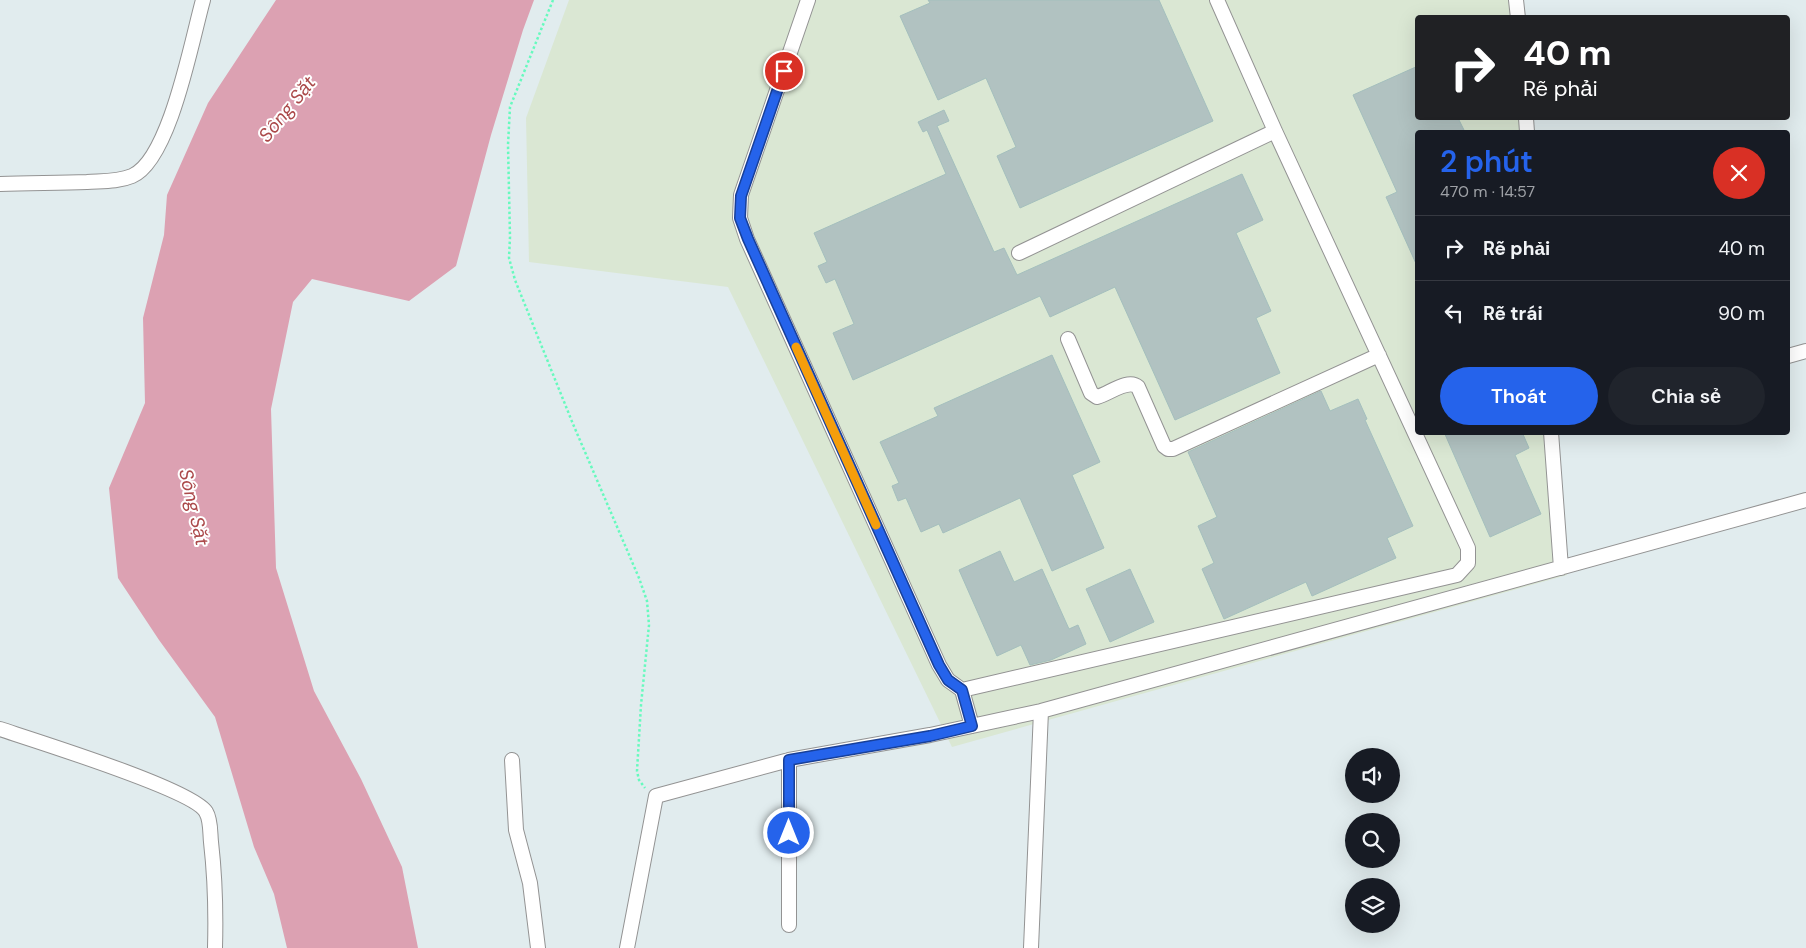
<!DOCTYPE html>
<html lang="vi">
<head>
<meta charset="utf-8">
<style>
  :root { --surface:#171b24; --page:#20242c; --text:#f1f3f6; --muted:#9ea1a6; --line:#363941; --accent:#2563eb }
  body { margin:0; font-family:"DM Sans",sans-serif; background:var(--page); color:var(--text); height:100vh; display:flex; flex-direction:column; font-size:19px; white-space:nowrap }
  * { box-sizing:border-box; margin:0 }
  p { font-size:16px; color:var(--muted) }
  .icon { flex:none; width:28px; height:28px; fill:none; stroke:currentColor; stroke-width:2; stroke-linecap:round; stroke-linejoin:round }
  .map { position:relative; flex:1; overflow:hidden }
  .panel { position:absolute; left:1415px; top:130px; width:375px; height:305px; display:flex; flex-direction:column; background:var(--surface); border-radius:5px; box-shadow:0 5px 20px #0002 }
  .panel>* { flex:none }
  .hud { position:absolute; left:1415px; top:15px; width:375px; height:105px; border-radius:5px; box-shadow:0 5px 20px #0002; background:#202124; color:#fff; overflow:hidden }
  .fabs { position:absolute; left:1345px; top:748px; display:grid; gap:10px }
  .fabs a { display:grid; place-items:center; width:55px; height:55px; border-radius:50%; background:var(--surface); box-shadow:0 5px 20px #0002; font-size:25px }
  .pin { position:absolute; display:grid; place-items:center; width:42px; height:42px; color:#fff; margin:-21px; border:2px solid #fff; border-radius:50%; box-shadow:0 1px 5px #0007 }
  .me { position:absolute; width:55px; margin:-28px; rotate:0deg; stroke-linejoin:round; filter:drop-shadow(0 0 4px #0008) }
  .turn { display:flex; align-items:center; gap:18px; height:105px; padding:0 25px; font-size:22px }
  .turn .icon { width:65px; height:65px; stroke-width:2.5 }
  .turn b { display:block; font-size:35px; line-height:42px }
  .round { display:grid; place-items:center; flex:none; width:52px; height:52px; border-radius:26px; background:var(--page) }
  .head { display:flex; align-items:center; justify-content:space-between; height:85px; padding:0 25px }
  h1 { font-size:30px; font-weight:600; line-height:38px; color:var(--accent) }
  .action { display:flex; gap:10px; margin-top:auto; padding:10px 25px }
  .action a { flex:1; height:58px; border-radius:30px; background:var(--accent); color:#fff; font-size:20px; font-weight:600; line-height:58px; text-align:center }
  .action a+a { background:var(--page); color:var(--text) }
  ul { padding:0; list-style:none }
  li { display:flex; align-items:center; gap:15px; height:65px; padding:0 25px; border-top:1px solid var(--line) }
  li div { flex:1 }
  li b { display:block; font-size:19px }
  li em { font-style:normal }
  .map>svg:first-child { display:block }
</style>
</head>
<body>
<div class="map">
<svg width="1806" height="948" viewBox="0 0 1806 948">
  <rect width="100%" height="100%" fill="#e1ecee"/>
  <!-- industrial -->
  <path fill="#dae7d3" d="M569,0h941l2,17 -94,1v100h104l1,14h-105v300l135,1 14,142 -615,172 -224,-460 -199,-25 -3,-144z"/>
  <!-- water -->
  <path fill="#dca1b2" d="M276,0h258l-11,30 -32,105 -35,131 -47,35 -97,-22 -19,23 -22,107 5,159 38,123 47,88 41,88 16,81h-131l-13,-54 -20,-47 -39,-130 -56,-77 -41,-62 -9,-90 36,-85 -2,-85 21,-83 3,-40 41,-92z"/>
  <!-- building -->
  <path fill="#b1c2c1" stroke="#a4bfbd" d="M928,0h231l54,121 -193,87 -23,-52 19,-9 -30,-69 -48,22 -38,-84 30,-13z
    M1418,66v52h40l7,14h-47v136l-32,-71 11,-5 -44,-97z
    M944,110l5,11 -12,5 57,126 10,-4 13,27 225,-101 21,46 -27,13 35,78 -15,7 24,55 -105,47 -60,-133 -65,30 -10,-21 -187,84 -20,-47 21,-9 -19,-45 -9,4 -8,-17 9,-4 -13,-29 132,-59 -19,-44 -4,2 -5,-10z
    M1052,355l48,107 -28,13 32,73 -52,23 -32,-73 -77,35 -4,-9 -18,8 -15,-34 -8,3 -6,-15 7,-3 -19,-41 58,-26 -4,-8z
    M1321,391l9,20 28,-12 9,20 -2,1 48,106 -26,12 9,20 -84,38 -6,-14 -82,37 -22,-50 12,-6 -16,-37 19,-9 -29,-65z
    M1444,432h78l7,16 -14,7 26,59 -51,23z
    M1000,551l14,31 28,-13 27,60 9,-4 8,19 -35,16 -21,5 -9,-20 -24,11 -38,-86z
    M1130,569l24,53 -44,20 -24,-53z"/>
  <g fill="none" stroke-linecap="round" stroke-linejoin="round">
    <defs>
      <path id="minor" d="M808,0l-67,195 -1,23 7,21 192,426 9,15 14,10 495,-115 11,-12v-15l-193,-417 -58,-131
        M1516,0l2,18
        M1526,118l1,14
        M0,184c29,-1 58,-1 87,-2 15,-1 31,0 45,-6 38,-16 60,-137 71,-176
        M1019,253l256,-122
        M1068,339l23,54 6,4c12,-3 31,-19 41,-10l26,59 4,3h5l206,-94
        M1788,356l18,-5
        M1551,432l10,136
        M962,690l10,36
        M0,729c33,11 194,61 206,83 5,8 4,21 5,30 4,35 5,70 4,106
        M512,760l4,70 14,53 8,65
        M789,925v-165
        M627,948l29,-152 133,-36 141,-25 111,-24 765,-211
        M1031,948l10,-237"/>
    </defs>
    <!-- minor casing -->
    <use href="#minor" stroke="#939393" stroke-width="16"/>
    <!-- path -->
    <path stroke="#66fabe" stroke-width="2.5" stroke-dasharray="2.5 2.5" stroke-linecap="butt" d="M553,0l-43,107 -2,38 2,92 -1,21 6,22 58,144 66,154 8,23 2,24 -8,80 -4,66 2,9 6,8"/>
    <!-- minor -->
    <use href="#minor" stroke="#fff" stroke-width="14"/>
  </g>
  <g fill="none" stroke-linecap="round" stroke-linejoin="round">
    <defs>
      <path id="route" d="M784,71l-43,125 -1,22 8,21 191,426 9,15 14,10 10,36 -42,10 -141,24v73"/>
    </defs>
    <!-- route casing -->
    <use href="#route" stroke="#184099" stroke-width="12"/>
    <!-- route -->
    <use href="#route" stroke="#2563eb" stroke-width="9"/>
    <!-- slow -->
    <path stroke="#f59e0b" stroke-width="9" d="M796,347l80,178"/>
  </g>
  <g text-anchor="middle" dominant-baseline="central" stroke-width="4" stroke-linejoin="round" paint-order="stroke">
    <!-- water labels -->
    <g font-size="19" font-style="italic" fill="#ab494a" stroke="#fff">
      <text transform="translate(287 109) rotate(-51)">Sông Sặt</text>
      <text transform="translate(194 507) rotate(77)">Sông Sặt</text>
    </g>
  </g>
</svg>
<div class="fabs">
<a><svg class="icon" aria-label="sound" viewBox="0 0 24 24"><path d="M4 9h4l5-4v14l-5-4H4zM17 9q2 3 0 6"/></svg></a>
<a><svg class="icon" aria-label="search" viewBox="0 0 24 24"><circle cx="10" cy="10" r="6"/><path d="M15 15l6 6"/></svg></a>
<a><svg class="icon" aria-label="layers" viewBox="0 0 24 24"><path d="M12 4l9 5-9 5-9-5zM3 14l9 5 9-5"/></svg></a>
</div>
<div class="pin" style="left:784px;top:71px;background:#d93025"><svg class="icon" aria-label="arrive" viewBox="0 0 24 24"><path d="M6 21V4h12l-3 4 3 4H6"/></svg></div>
<svg class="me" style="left:789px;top:833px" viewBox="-20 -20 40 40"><circle r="17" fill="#2563eb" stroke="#fff" stroke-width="3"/><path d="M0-11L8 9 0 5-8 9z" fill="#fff"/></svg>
<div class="hud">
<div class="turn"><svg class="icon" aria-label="right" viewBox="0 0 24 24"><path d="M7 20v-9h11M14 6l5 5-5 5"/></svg><div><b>40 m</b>Rẽ phải</div></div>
</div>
<section class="panel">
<div class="head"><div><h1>2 phút</h1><p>470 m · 14:57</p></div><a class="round" style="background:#d93025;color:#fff"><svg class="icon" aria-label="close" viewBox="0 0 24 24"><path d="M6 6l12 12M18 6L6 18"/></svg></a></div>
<ul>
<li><svg class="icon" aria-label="right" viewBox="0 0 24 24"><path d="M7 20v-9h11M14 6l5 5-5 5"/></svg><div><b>Rẽ phải</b></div><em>40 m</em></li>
<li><svg class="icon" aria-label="left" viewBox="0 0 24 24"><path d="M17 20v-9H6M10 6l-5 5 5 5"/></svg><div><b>Rẽ trái</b></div><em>90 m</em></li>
</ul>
<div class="action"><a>Thoát</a><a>Chia sẻ</a></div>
</section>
</div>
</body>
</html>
